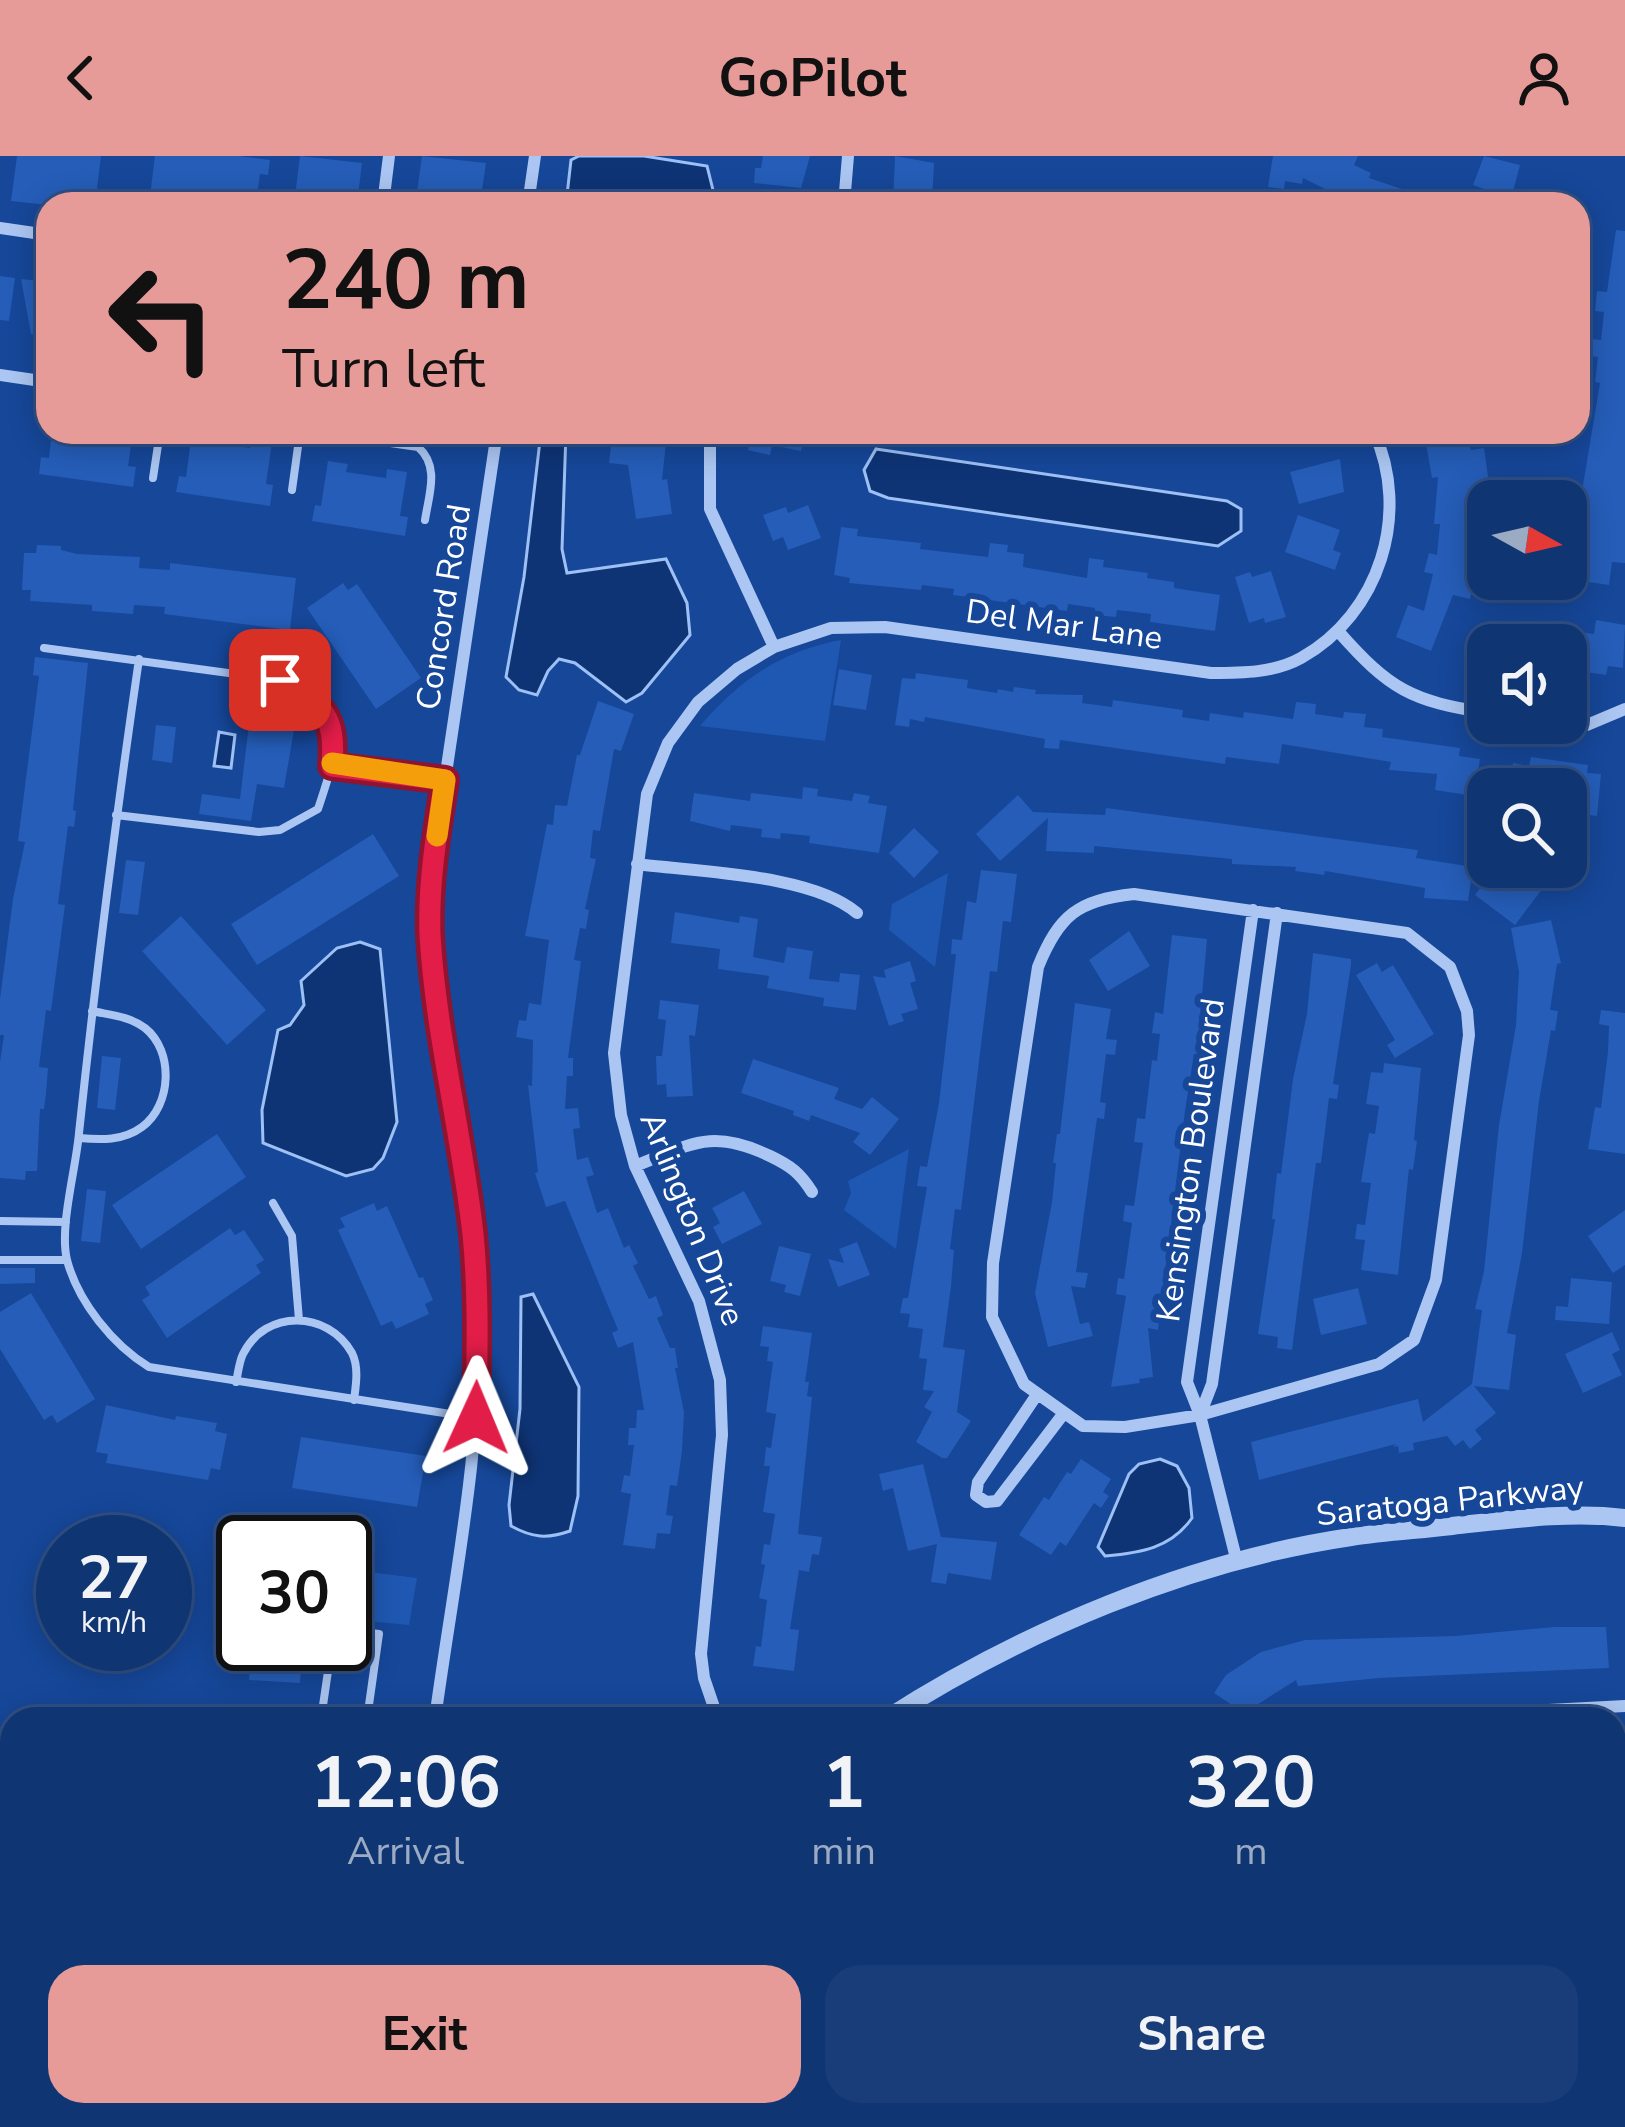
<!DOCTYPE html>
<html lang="en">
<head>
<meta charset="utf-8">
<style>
  :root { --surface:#103573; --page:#193d78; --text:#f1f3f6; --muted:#9cabc4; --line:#305085; --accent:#e69b98 }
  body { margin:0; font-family:"Nunito Sans",sans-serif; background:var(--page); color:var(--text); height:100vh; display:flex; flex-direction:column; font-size:45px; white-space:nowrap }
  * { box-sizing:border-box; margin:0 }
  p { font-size:39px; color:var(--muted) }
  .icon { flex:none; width:66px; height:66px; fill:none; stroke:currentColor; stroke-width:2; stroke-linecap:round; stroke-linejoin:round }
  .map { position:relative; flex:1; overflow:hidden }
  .drawer { position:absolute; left:0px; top:1551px; width:1626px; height:420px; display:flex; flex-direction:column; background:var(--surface); border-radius:36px 36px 0 0; box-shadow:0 6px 30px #0003,0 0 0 3px var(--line) }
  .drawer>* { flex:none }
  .top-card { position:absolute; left:36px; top:36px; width:1554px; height:252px; border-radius:36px; box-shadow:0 6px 30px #0003,0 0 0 3px var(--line); background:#e69b98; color:#111; overflow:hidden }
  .needle { width:78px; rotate:98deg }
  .tools { position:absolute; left:1467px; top:324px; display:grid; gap:24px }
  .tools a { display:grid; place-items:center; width:120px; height:120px; border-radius:24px; background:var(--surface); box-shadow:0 6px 30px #0003,0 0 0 3px var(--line); font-size:60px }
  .speed { position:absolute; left:36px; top:1359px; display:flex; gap:24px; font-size:60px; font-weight:700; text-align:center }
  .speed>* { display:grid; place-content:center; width:156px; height:156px; border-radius:50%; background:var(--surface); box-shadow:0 6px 30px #0003,0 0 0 3px var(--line); line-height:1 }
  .speed small { font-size:30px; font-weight:400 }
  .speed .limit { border:6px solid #111; border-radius:18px; background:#fff; color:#111 }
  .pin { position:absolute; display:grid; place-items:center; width:102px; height:102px; color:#fff; margin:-51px; border-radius:24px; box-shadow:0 6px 18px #0006 }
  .me { position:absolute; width:132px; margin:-66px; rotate:1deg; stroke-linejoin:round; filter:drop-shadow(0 0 9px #0008) }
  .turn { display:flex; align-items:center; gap:42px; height:252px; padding:0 48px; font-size:54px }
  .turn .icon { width:156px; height:156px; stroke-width:2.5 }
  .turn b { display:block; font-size:84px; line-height:102px }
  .eta { display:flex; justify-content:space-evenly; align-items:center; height:204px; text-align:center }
  .eta b { font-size:72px; font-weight:700; line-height:84px }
  .action { display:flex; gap:24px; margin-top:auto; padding:24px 48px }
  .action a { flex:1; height:138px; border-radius:36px; background:var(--accent); color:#111; font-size:48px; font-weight:700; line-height:138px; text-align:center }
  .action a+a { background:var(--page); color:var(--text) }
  header { display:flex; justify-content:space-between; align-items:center; height:156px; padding:0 48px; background:var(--accent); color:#111; font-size:54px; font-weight:700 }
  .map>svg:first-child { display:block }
</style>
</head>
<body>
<header><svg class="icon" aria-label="back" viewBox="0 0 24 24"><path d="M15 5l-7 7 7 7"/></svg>GoPilot<svg class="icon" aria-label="person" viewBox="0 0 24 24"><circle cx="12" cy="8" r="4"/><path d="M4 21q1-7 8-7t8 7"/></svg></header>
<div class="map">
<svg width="1625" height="1971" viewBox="0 0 1625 1971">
  <rect width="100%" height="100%" fill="#164799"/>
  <!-- green -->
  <path fill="#1f58b3" d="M841,484l-16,101 -125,-15c39,-46 81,-75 141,-86z
    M948,717l-13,94 -46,-37 3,-26z
    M909,993l-13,100 -52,-39 7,-17 -3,-12z
    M345,1413l72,9 -8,47 -64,-6z
    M1625,1593v149l-2,1 -4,-130z"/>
  <!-- water -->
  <path fill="#0e3476" stroke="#9dc0f5" stroke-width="3" d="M579,0h65l63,10 6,24 -7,14h-140l5,-44z
    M541,276h25l-4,117 5,24 99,-14 21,44 3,32 -48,58 -16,9 -51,-39 -16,-4 -11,12 -11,24 -18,-5 -13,-13 18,-100z
    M876,293l351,52 14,8v22l-23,15 -330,-48 -18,-7 -6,-21z
    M219,576l16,3 -4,33 -17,-2z
    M360,786l20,7 17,173 -14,36 -10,11 -27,7 -83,-33 -1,-33 16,-80 12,-5 14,-20 -3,-24 36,-33z
    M533,1138l46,93 -1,109 -8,35c-23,8 -37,7 -59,-5l-2,-21 11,-96 1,-112z
    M1160,1303l17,7 12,22 3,30c-21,30 -51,35 -87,38l-7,-9 31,-73 10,-10z"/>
  <!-- building -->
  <path fill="#255db8" d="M17,0h84l-6,48 -47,1 -37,-4z
    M155,0h84l31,4 -2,15 -8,-1 -4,30h-107z
    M300,0l62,7 -5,41h-63z
    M422,0l64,7 -6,41h-50l1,-10 -14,-2z
    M763,0h47l-9,32 -47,-5 1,-15h6z
    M895,0l39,7 -2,41 -39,-2z
    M1273,0h85l-4,9 17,8 -2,5 36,12 -6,14h-57l3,-5 -42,-21 -1,6 -17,-3 -1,8 -16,-2z
    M1484,0l36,9 -9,34 -38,-14z
    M1616,74l9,1v332l-13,-1 -3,23 -35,-5 8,-89 18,-108 -5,-1 3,-25 -9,-1 2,-17 10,1 3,-28 -9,-1 2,-20 10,1z
    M0,120l15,2 -6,43 -9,-1z
    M21,123l27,3v69l-15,-2 2,-14 -4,-1z
    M52,276h81l-5,34 8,1 -3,20 -94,-13 2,-17 8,1z
    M192,276l20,2 -1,8 39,6 1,-9 21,3 -6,42 7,1 -3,21 -94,-14 3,-16 7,1z
    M620,276l47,1 -5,47 5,-1 5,35 -36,5 -8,-54 -19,-2 2,-17h7z
    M741,276h64l-4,19 -29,-6 -2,10 -22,-5 2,-9 -9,-2z
    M1424,276h42l5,18 13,-2 5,36 -11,2 -8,77 8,1 -8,35 -17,-4 -22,56 -35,-14 12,-32 16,6 9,-37 -9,-2 5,-19 8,2 3,-31h-6l4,-47 -6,1z
    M1340,303l4,33 -45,12 -9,-32z
    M328,305l20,3 -2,8 40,6 1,-9 20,3 -7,44 8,1 -3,19 -93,-15 3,-16 6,1z
    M808,349l13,33 -33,12 -5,-13 -10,4 -10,-26 23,-8 2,6z
    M1298,359l42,15 -7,20 8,3 -6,17 -50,-18z
    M841,371l17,2 -1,7 64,7 -1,6 68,8 2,-14 18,2 -1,7 17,2 -1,13 64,11 2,-20 15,2 -1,7 45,6 -1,5 27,4v6l46,7 -5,36 -65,-9 1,-8 -34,-4 -1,7 -22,-2 1,-7 -27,-4 -1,7 -114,-16 1,-6 -32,-4 -1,5 -72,-7 1,-5 -16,-3z
    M37,389l24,1v4l16,4 63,3 -1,11 31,2v-7l126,15 -6,52 -126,-16 1,-7 -31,-2 -1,9 -41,-3v-6l-62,-4 1,-11h-9l2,-37h12z
    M1271,415l15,46 -21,6 -1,-5 -15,5 -14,-46 15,-5 2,5z
    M343,427l5,7 9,-6 64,94 -45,31 -69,-101z
    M1596,464l29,5 -2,43 -15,-2 -2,9 -40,-6v-24h-32l2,-18 58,7z
    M35,501l53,6 -15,147 3,1 -2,16 -6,-1 -10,78 7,1 -14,106 -5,-1 -7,57 9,1 -2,26 -2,15h-4l-3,62h-11l-1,9 -25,-2v-116l4,-27h-4v-36l13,-100 12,-57 -7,-1 21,-165 -6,-1z
    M839,513l33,6 -6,35 -33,-5z
    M916,517l52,7 -1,8 30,5 1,-4 15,3 1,-5 22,3 -1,4 48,1 -1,8 30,4 1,-7 70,10 -1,7 27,4 1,-8 33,5 1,-6 49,7 3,-17 20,2 -1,10 28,4 1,-6 22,2 -2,13 19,2 -1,8 78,11 -1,8 21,3 -6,37 -39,-6 2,-16 -48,-4 2,-8 -109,-18 -3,20 -53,-7 -1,7 -165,-24 -1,9 -15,-1 1,-9 -120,-22 -1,5 -14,-3 -1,8 -14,-2 7,-47 13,1z
    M598,545l36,13 -13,37 -7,-2 -14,82 -7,-1 -3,28 6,1 -11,50 4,1 -3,19 -6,-1 -6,32 7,1 -13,97h5v18h-6l-2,33 13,-1 2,20 -7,1 4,31 11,-3 6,18 -8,2 11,36 11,-5 16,40 5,-3 9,18 -5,3 16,33 7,-3 7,19 -6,3 13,30h5l3,20h-3l9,44 -2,39 -5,35 -7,-1 -4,30 7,1 -3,18 -13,-1 -2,16 -32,-4 8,-51 -10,-2 3,-17 6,1 4,-31h-6l1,-17h7l1,-18h7l-11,-68 -15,6 -6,-15 6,-3 -53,-129 -19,6 -11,-34 3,-1 -10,-87 4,1 1,-46 -17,-3 3,-17 7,1 3,-18 12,2 8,-65 -24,-4 22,-112 6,1 2,-20 12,1 10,-51h3z
    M249,568l45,6 -10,58 -27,-4 -6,37 -52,-7 3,-20 38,5z
    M156,569l20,2 -4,36 -20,-3z
    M1531,601l57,8 -1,8 14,1 -4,42 -31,-4v-23h-56l3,-26 16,3z
    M803,631l15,2 -1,7 35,5 2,-8 16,3 -2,7 19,3 -8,47 -70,-10 1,-7 -29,-3 -1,6 -19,-2 1,-8 -31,-4 -1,6 -40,-10 4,-28 56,8 1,-8 51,6z
    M1018,639l15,17 72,3 1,-7 312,42 -2,8 57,9 -5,34 -44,-3 1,-10 -100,-17 -1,4 -29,-4 1,-4 -64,-3v-5l-138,-13v7l-48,-2 2,-33 -48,43 -24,-27z
    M914,672l25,24 -25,26 -25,-25z
    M373,678l26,42 -142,89 -26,-41z
    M126,704l19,2 -7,53 -19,-2z
    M1496,711h9l23,17 6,-8 12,8 -31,41 -40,-30z
    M981,714l36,4 -6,48 -8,-1 -6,51 -7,-1 -29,239 -6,-1 -5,40 4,1 -3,36 -8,61 22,3 -8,62 14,9 -24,37h-5l-26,-16 16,-30 -8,-5 10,-16 -11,-1 4,-31 -8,-1 4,-29 -15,-2 2,-13 -10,-1 3,-15h5l19,-111 -10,-1 3,-20 7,1 12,-64 17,-149h-5l1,-15 10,1 5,-39 9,2z
    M675,756l64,11 1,-7 18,3 -5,38 31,6 3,-16 26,4 -4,28 30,3 1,-9 20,2 -4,35 -33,-4 1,-8 -57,-10 2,-12 -51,-7 2,-20 -49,-6z
    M181,760l85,94 -39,35 -85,-94z
    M1551,764l10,43 -4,1 -7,46 8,1 -3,20 -4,-1 -12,71 -17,152 -15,80 9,2 -7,55 -35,-4 22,27 -21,17 7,9 -12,10 -7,-9 -8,6 -8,-10 -34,7 1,7 -15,3 -1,-7 -5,1 3,-3 -137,36 -8,-38 167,-43 5,23 49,-38 10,-74 -7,-1 9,-38 15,-146 17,-100 3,-53 -8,-44z
    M1129,775l21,35 -42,25 -19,-31z
    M1172,779l35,4 -10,115h-3l-9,57 -27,219 -10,-2 5,49 -14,2 1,4 -29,4 15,-91 -10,-2 2,-16 6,1 8,-56 -9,-2 2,-16 9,1 9,-63 -9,-1 3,-24 8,1 7,-59 5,1 3,-27 -8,-1 3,-21 8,2z
    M1313,797l38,6v6l-18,119 6,1 -2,14 -8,-1 -8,65h-5l-24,187 -15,-2 1,-11 -20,-3 17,-115h-3l5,-46 4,1 12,-95 14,-65z
    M910,805l6,20 -6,2 8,26 -17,5 3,7 -15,5 -16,-50 13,2 -2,-8z
    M1377,807l5,9 11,-7 41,69 -39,24 -8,-13 8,-5 -39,-65z
    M660,844l39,5 -4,31 -6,-1 4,61 -26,1 -1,-13 -9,1 -1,-29h6l4,-36 -8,-1z
    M1075,847l36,6 -5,30 11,1 -2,15 -9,-1 -6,48 6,1 -2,16 -7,-1 -21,154 12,1 -3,15 -14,-2 9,38 9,-2 4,14 -45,11 -13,-54 17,-91 4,-39h-3l4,-29h3z
    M1601,854l24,3v141l-37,-5 7,-42 6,1 7,-56 1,-26 -10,-2z
    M102,900l19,2 -6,52 -18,-2z
    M753,903l86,29 -5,11 28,10 10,-12 27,22 -29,36 -17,-13 7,-9 -49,-18 -2,6 -16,-6 1,-4 -53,-18z
    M1384,907l37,5 -7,72 3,1 -4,29 -4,-1 -11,106 -37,-5 4,-30 -10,-1 2,-15 8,1 6,-42 -10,-1 8,-49 6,1 4,-28 -13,-2 5,-32 12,1z
    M217,978l29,43 -105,72 -29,-44z
    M87,1033l19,2 -6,52 -19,-2z
    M744,1035l18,33 -40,20 -9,-17 7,-4 -8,-15z
    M374,1047l3,8 10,-5 32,72 4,-1 10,23 -8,4 4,10 -33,15 -4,-8 -11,5 -43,-96 7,-3 -5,-9z
    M1625,1054v55l-12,8 -25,-37z
    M230,1072l5,7 9,-5 20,30 -8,5 5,8 -94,65 -25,-38 8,-5 -5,-8z
    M857,1086l13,33 -32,12 -10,-28 16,4 -5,-14z
    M779,1090l32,8 -11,42 -16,-4 2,-7 -16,-4z
    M0,1112h35v15l-35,1z
    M1571,1122l41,4 -3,42 -54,-4 1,-14 12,1z
    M1358,1132l9,36 -46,11 -8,-36z
    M31,1137l64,106 -38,24 -5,-8 -8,5 -44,-71v-37z
    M763,1170l49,7 -7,49h4l-2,14 5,1 -14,137 24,3 -3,18 -7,-1 -3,18 -10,-2 -9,59 9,1 -5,41 -41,-5 3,-20 5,1 6,-47 -8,-2 6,-33 -4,-1 3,-20 6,1 5,-31 -12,-2 7,-46h-6l2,-19 5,1 5,-34 -10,-2 7,-50 -6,-1 2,-14 -9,-1z
    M1612,1176l8,18 -8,4 10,21 -39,18 -18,-39z
    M106,1249l69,15 1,-4 41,7 -2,8 12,3 -7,36 -9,-2 -3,12 -102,-17 2,-9 -12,-2z
    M301,1281l125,19 -9,51 -125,-19z
    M1081,1303l30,20 -8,13 6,4 -8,12 -7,-5 -28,43 -6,-4 -9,13 -32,-20 25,-38 5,3 18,-28 4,2z
    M923,1308l18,73 56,5 -6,38 -43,-7 -2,11 -15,-2 6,-38 -29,7 -15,-63 -10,3 -4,-17z
    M1554,1471h52l3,41 -230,10 -81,8 -2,-6 -44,28 -5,7 -33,-22 12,-18 35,-23 44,-12 150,-4z
    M251,1495l51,3 -2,29 -51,-3z"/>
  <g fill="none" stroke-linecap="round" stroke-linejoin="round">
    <!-- service -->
    <path stroke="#abc6f2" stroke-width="8" d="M314,276l104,15c22,19 11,47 7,73
      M153,322l7,-46
      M292,334l8,-58
      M44,492l236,32c69,40 61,60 38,129l-38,21 -21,2 -143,-17
      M139,503c-23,158 -43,315 -60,474 -3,36 -20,94 -12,127 11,42 46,85 82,107l327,51
      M79,982c22,2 44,3 63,-11 30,-22 32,-76 3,-99 -16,-12 -35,-13 -53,-17
      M273,1047l19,33 7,84
      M0,1065l66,1
      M0,1104h67
      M236,1226c2,-8 3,-20 7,-28 22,-45 85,-44 109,-1 7,14 4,32 2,47
      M345,1474l34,4 -12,85
      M321,1563l11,-75
      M0,1779l12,3
      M0,1890l12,-71
      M454,1971v-12"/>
    <!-- minor -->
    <path stroke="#abc6f2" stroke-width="12" d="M383,48l6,-48
      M528,48l7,-48
      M844,48l4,-48
      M0,72l48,7
      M0,219l48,7
      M710,276v77l64,138
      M1338,475c52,59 73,70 150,82
      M1555,567l32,2 38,-16
      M332,610l113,14
      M637,708c61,8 175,10 220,49
      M1134,738l273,39 43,34 17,44 2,24 -33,245 -22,60 -35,24 -179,51 -75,12 -42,-1 -59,-42 -32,-67 1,-54 45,-296c21,-52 40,-67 96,-73z
      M635,1010c57,-22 76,-38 135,-10 21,10 30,17 42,36
      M1036,1240l-58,86 -2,13 10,7 11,-1 67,-88
      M1200,1259l12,-31 65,-471
      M1237,1406l-37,-147 -13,-33 66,-472
      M435,1563c18,-134 48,-272 43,-408 -7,-151 -52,-291 -46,-444l65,-435
      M718,1563l-14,-41 -3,-24 21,-219 -2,-55 -21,-79 -64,-135 -14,-51 -7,-62 33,-259 21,-51 30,-41 39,-33 37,-22 57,-19 54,-1 326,46c31,0 63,0 90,-15 79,-44 110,-145 73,-226
      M1377,1563l248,-13
      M1614,1761l11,202
      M564,1971l8,-12
      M724,1971l5,-12
      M1021,1971v-12
      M1507,1971l118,-6"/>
    <!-- tertiary -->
    <path stroke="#abc6f2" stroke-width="18" d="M886,1563c137,-88 303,-158 465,-182 34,-5 67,-7 101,-11 56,-6 117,-15 173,-8
      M0,1862l12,1"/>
  </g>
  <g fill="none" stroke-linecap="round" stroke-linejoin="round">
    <defs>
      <path id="route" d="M280,524c43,25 56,35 52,86l113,14c-8,51 -17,103 -15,155 6,101 32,199 43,299 6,61 4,123 3,184"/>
    </defs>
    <!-- route casing -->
    <use href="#route" stroke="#92132f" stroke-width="30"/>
    <!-- route -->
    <use href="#route" stroke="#e11d48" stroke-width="21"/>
    <!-- slow -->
    <path stroke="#f59e0b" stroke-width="21" d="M332,607l113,17 -8,56"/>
  </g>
  <g text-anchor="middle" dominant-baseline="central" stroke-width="12" stroke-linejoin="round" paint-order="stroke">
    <!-- street labels -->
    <g font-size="33" fill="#fff" stroke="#164799">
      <text transform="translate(444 451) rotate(-81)">Concord Road</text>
      <text transform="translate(1064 469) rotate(8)">Del Mar Lane</text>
      <text transform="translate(1191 1004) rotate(-82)">Kensington Boulevard</text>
      <text transform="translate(692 1063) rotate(68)">Arlington Drive</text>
      <text transform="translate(1450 1345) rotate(-6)">Saratoga Parkway</text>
    </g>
  </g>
</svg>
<div class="tools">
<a><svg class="needle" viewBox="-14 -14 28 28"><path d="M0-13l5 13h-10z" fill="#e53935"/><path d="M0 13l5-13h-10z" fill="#9cabc4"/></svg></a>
<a><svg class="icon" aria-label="sound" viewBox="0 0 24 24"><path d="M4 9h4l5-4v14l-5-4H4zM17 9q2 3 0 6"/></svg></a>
<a><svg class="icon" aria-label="search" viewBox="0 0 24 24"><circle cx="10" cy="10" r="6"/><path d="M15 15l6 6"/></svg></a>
</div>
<div class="speed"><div>27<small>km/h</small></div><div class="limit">30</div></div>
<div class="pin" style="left:280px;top:524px;background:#d93025"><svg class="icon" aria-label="arrive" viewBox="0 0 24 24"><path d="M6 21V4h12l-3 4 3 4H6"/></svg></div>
<svg class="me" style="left:476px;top:1262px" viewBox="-20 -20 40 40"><path d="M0-17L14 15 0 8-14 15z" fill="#e11d48" stroke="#fff" stroke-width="4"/></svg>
<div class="top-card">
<div class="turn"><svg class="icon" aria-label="left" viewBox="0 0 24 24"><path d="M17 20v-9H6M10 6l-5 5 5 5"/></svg><div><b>240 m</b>Turn left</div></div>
</div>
<section class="drawer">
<div class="eta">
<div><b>12:06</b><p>Arrival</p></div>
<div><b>1</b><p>min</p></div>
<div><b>320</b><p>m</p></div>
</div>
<div class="action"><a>Exit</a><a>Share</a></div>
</section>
</div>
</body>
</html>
